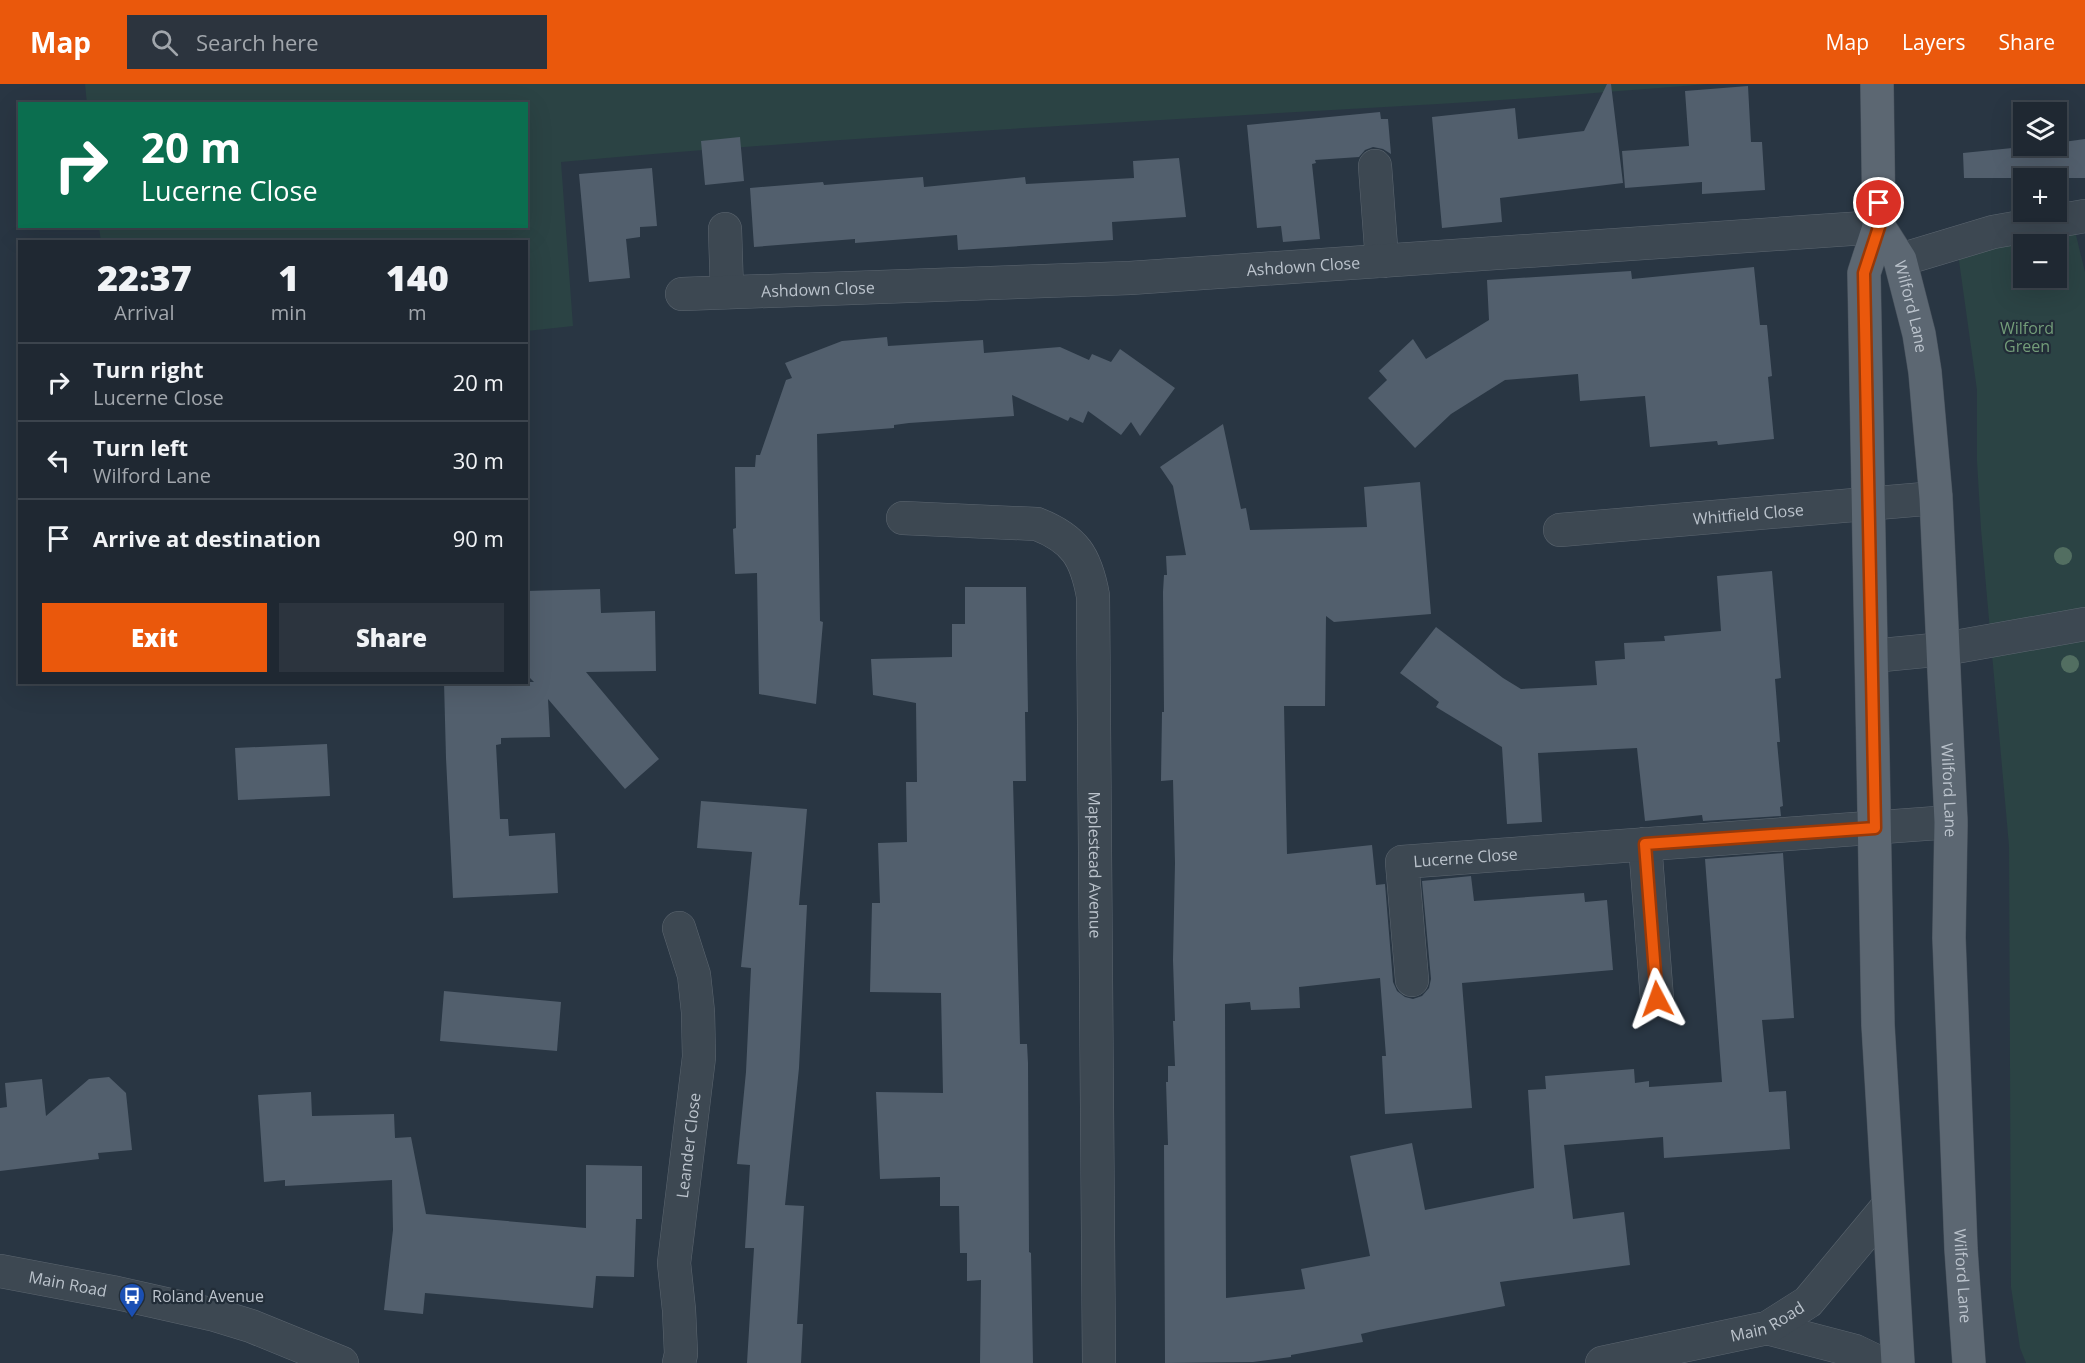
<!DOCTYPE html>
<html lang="en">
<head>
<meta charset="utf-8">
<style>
  :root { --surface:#1f2832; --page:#2c343e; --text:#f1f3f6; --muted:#a1a6ac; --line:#3c444d; --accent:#ea580c }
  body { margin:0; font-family:"Open Sans",sans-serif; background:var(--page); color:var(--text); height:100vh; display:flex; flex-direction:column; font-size:22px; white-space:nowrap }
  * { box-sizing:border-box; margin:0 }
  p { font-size:20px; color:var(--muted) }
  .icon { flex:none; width:33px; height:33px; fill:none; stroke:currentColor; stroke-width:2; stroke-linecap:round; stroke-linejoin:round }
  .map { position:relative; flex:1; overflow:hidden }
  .details { position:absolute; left:18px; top:156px; width:510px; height:444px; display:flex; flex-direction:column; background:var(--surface); border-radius:0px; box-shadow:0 6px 24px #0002,0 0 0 2px var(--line) }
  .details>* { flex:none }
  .hud { position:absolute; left:18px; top:18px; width:510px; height:126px; border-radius:0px; box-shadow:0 6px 24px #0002,0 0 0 2px var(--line); background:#0b6e4f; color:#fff; overflow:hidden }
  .fabs { position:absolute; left:2013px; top:18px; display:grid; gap:12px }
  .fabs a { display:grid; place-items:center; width:54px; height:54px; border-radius:0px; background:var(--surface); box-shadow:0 6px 24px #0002,0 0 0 2px var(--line); font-size:30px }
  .pin { position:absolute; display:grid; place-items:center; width:51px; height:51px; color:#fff; margin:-26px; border:3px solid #fff; border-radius:50%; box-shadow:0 2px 6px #0007 }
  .me { position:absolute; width:66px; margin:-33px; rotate:356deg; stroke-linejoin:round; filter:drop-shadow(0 0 4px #0008) }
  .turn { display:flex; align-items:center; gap:21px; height:126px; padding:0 24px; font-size:27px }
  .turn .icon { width:78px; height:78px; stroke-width:2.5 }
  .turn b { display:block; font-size:42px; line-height:51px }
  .eta { display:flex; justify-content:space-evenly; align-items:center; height:102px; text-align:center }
  .eta b { font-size:36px; font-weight:800; line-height:42px }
  .primary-button { display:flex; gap:12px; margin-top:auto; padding:12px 24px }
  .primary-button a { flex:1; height:69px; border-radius:0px; background:var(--accent); color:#fff; font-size:24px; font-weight:800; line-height:69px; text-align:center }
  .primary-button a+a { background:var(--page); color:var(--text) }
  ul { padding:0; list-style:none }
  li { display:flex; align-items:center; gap:18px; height:78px; padding:0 24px; border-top:2px solid var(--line) }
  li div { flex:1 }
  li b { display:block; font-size:22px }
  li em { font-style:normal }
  header { display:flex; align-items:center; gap:36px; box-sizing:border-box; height:84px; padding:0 30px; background:var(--accent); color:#fff }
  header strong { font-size:28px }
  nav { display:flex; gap:33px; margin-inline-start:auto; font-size:21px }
  .search { width:420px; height:54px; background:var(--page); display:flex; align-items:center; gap:15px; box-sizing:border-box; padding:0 21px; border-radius:0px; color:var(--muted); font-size:22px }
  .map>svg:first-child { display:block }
</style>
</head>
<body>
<header>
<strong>Map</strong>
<div class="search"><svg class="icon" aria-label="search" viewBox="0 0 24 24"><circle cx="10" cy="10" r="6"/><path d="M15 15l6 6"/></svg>Search here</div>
<nav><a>Map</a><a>Layers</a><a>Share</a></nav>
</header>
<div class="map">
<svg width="2085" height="1279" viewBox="0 0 2085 1279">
  <rect width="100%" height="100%" fill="#293643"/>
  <!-- green -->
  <path fill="#2b4344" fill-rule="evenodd" d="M85,0h1623c-90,7 -180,15 -270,20 -293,17 -585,32 -877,58l12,164 -46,5 -1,-89h-425l-2,-15 427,-1v-122h-439z
    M2072,135l13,53v1091h-59l-6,-15 -9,-61 -2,-441 -28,-317 -4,-68v-71l-21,-151zM2024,160h32v34h-32z"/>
  <!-- building -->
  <path fill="#525f6d" d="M1607,0h4l12,99 -123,15 2,24 -60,6 -10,-111 83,-9 3,31 66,-8z
    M1748,2l3,56h11l3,48 -63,4v-12l-77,6 -3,-37 67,-5 -4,-55z
    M1380,28l1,7h7l3,35 -8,-5 -10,-2 -8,3 -6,7 -44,3 1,3 -4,1 8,75 -37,3 -2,-16 -24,2 -10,-103z
    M740,53l4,44 -39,4 -4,-44z
    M2085,55v39h-121l-1,-25 69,-7h24v-3z
    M1179,74l7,59 -74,5 1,18 -155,10 -1,-15 -102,8v-4l-101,8 -4,-59 73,-6 1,3 99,-8 1,10 101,-10 1,7 108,-6 -1,-17z
    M652,84l5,58 -17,1v10l-14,2 4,39 -41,4 -10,-108z
    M1754,183l6,58h7l5,51 -4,1 6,62 -56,6 -1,-4 -67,6 -5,-51 -65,5 -2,-27 -73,6 -54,34 -36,34 -47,-50 19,-18 -8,-9 34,-32 13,20 63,-39 -2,-40 144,-9 1,8z
    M887,253l1,9 95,-6 1,13 76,-6 29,13 3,-6 19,8 9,-13 55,39 -35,48 -9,-14 -10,13 -33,-24 -5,12 -13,-6 -2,4 -56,-26 2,21 -105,7 -15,2v3l-77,6 3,187 3,1 -7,82 -57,-10 -2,-121 -22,1 -2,-45 3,-1 -1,-61h20l1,-12h4l26,-75 6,-2 -7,-15 57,-22z
    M1223,340l18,85 5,-1 4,22 117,-3 -3,-40 56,-5 11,132 -97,8 -8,-6 -1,90h-41l3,148 85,-9 4,40 9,-1 8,98 4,9 8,6 8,2 9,-3 7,-8 2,-9 -9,-98 49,-5 3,25 110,-8 1,9 22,-2 6,70 -151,13 10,125 -87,6 -3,-58h4l-6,-78 -81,9 1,21 -49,2 -1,-8 -25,2 1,294 79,-9 -4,-20 69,-13 -20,-100 62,-13 13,67 109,-22 -6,-98 18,-1 -1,-13 89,-7 1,14 14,-2v6l73,-5 -17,-223 78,-6 11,165 -32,2 7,72 17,-1 4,58 -126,9 -1,-21 -99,8 9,74 51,-7 6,53 -130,17 5,24 -127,24 -17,4 2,8 -72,13v2l-38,5 -88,1 -1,-218h4l-2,-63h2v-16h7l-2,-45h2l-2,-61 2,-97 -2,-83 -12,1 1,-69h2l-1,-120 1,-17h3l-1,-19 20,-1 -13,-69 -13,-19z
    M1772,487l9,107 -6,1 5,63h-3l6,64 -3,1 1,9 -78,5 -1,-6 -57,6 -8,-73 -99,5 4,69 -35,2 -5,-77 -66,-40 3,-5 -39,-29 36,-46 67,51 18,11 76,-4 -2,-24 30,-2 -1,-16 41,-2 -1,-5 57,-5 -4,-55z
    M965,503h61l2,125h-3l1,69h-13l7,263h7l1,19 1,189 2,1 2,110h-53l1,-83 -14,1v-28h-7l-1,-47h-19v-29l-60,2 -4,-87 67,1 -2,-100 -71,-1 2,-89h8l-2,-60 29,-1 -1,-60h11l-1,-79 -43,-8 -2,-36 81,-2v-33h13z
    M600,505l1,24 54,-2 1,60 -70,1 73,87 -34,30 -77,-90 2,38 -49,1v6l-5,1 4,74h8l1,17 46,-3 3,60 -105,5 -7,-140 -2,-76h90l-8,-8v-83z
    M327,660l3,52 -92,4 -3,-52z
    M701,717l106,8 -8,96h8l-8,163 -14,137 19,1 -7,118h6l-2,39h-54l7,-115h-9l5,-83 -13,-1 9,-92 5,-104 -10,-1 11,-115 -55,-4z
    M444,907l117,11 -4,49 -117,-10z
    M109,993l17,16 6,57 -34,3 1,6 -99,12v-63l7,-1 -2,-24 37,-4 4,37 43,-37z
    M311,1008l1,24 82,-2 1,24 16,-1 15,77 160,14v-63l56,1v53h-6l-2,58 -38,-1 -3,32 -168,-15 -2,21 -39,-4 9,-80 -1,-50 -107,6v-6l-21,2 -6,-87z"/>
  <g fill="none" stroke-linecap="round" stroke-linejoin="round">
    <defs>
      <g id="minor">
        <path d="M1375,82l7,95"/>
        <path d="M725,145l2,63"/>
        <path d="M1900,176l93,-28 92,-16"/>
        <path id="s1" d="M682,210l448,-16 749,-51"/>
        <path id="s2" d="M903,434l134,6c38,15 49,33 56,72l6,767"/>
        <path id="s3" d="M1560,446l376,-32"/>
        <path d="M1872,572l72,-7 141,-25"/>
        <path d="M1645,760l12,155"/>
        <path id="s4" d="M1412,896l-10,-118 549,-40"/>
        <path id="s5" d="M0,1187l117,22 98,22 36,11 91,37"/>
        <path d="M1767,1244l88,23 25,12"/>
        <path id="s6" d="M679,1279l2,-9 -2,-44 -5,-47 25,-206 -1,-45 -4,-37 -15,-47"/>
        <path id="s7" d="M1602,1279l165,-35 41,-26 80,-96"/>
      </g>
      <g id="major">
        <path d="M1877,0l2,143 -15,46 14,752 20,338"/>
        <path id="s8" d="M1879,143l21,33 19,74 6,38 11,126 15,324 -2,116 12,311 8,114"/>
      </g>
    </defs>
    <!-- minor casing -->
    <use href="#minor" stroke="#5c6670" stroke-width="34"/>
    <!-- major casing -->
    <use href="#major" stroke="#47515c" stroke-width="34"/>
    <!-- minor -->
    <use href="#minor" stroke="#3d4852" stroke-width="33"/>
    <!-- major -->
    <use href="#major" stroke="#5c6772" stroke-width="33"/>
  </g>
  <!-- trees -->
  <g fill="#526e61">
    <circle cx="2063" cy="472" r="9"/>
    <circle cx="2070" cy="580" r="9"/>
  </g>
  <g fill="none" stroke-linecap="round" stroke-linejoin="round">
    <defs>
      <path id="route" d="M1657,915l-12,-155 230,-16 -11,-555 15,-46v-24"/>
    </defs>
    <!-- route casing -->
    <use href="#route" stroke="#983908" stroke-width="15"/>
    <!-- route -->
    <use href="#route" stroke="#ea580c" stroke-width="10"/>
  </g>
  <!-- icons -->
  <defs>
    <symbol id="bus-pin" viewBox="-11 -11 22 30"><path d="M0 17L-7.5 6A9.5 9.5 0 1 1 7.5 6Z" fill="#1a4fb4" stroke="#222d38"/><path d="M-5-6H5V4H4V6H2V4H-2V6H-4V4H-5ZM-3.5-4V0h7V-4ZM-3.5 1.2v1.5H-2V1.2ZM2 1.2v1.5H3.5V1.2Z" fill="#fff"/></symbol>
  </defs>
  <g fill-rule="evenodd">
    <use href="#bus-pin" x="117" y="1197" width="30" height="40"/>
  </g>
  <g text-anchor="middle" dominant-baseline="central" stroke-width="4.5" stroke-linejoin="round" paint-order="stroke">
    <!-- street labels -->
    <g font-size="16" fill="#bbc3cc" stroke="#222d38">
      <text stroke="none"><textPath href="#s1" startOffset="622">Ashdown Close</textPath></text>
      <text stroke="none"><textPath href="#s1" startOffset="136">Ashdown Close</textPath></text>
      <text stroke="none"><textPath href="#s8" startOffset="87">Wilford Lane</textPath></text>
      <text stroke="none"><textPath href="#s3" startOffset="189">Whitfield Close</textPath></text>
      <text stroke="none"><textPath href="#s8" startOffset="573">Wilford Lane</textPath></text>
      <text stroke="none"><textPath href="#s4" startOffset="182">Lucerne Close</textPath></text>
      <text stroke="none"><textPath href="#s2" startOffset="500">Maplestead Avenue</textPath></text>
      <text stroke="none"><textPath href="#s6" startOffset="219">Leander Close</textPath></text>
      <text stroke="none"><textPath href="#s8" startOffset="1059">Wilford Lane</textPath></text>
      <text stroke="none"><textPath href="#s5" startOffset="69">Main Road</textPath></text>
      <text stroke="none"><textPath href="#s7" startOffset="171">Main Road</textPath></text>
    </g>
    <!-- park labels -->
    <g font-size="16" fill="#739c79" stroke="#222d38">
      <text x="2027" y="244">Wilford<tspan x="2027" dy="18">Green</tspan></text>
    </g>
    <!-- poi labels -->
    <g font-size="16" fill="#bbc3cc" stroke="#222d38" text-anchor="start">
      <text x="152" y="1212">Roland Avenue</text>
    </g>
  </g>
</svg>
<div class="fabs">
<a><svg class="icon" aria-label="layers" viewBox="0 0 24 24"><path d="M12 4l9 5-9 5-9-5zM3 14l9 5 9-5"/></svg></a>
<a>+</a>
<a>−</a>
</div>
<div class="pin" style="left:1879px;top:119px;background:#d93025"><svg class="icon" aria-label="arrive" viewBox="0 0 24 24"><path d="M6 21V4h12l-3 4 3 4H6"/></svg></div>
<svg class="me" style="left:1657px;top:915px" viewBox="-20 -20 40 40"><path d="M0-17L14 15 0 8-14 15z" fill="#ea580c" stroke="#fff" stroke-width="4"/></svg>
<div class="hud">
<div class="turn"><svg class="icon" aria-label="right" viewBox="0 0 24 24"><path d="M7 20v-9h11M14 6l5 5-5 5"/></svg><div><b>20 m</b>Lucerne Close</div></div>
</div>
<section class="details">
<div class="eta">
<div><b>22:37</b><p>Arrival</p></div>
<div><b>1</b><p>min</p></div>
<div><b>140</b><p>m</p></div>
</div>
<ul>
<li><svg class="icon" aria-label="right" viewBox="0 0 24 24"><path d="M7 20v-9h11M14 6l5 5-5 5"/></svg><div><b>Turn right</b><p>Lucerne Close</p></div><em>20 m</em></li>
<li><svg class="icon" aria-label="left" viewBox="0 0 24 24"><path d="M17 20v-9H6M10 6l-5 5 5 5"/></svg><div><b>Turn left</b><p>Wilford Lane</p></div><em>30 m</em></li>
<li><svg class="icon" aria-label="arrive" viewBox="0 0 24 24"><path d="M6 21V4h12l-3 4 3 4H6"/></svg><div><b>Arrive at destination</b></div><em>90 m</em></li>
</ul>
<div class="primary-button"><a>Exit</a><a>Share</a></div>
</section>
</div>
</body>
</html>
